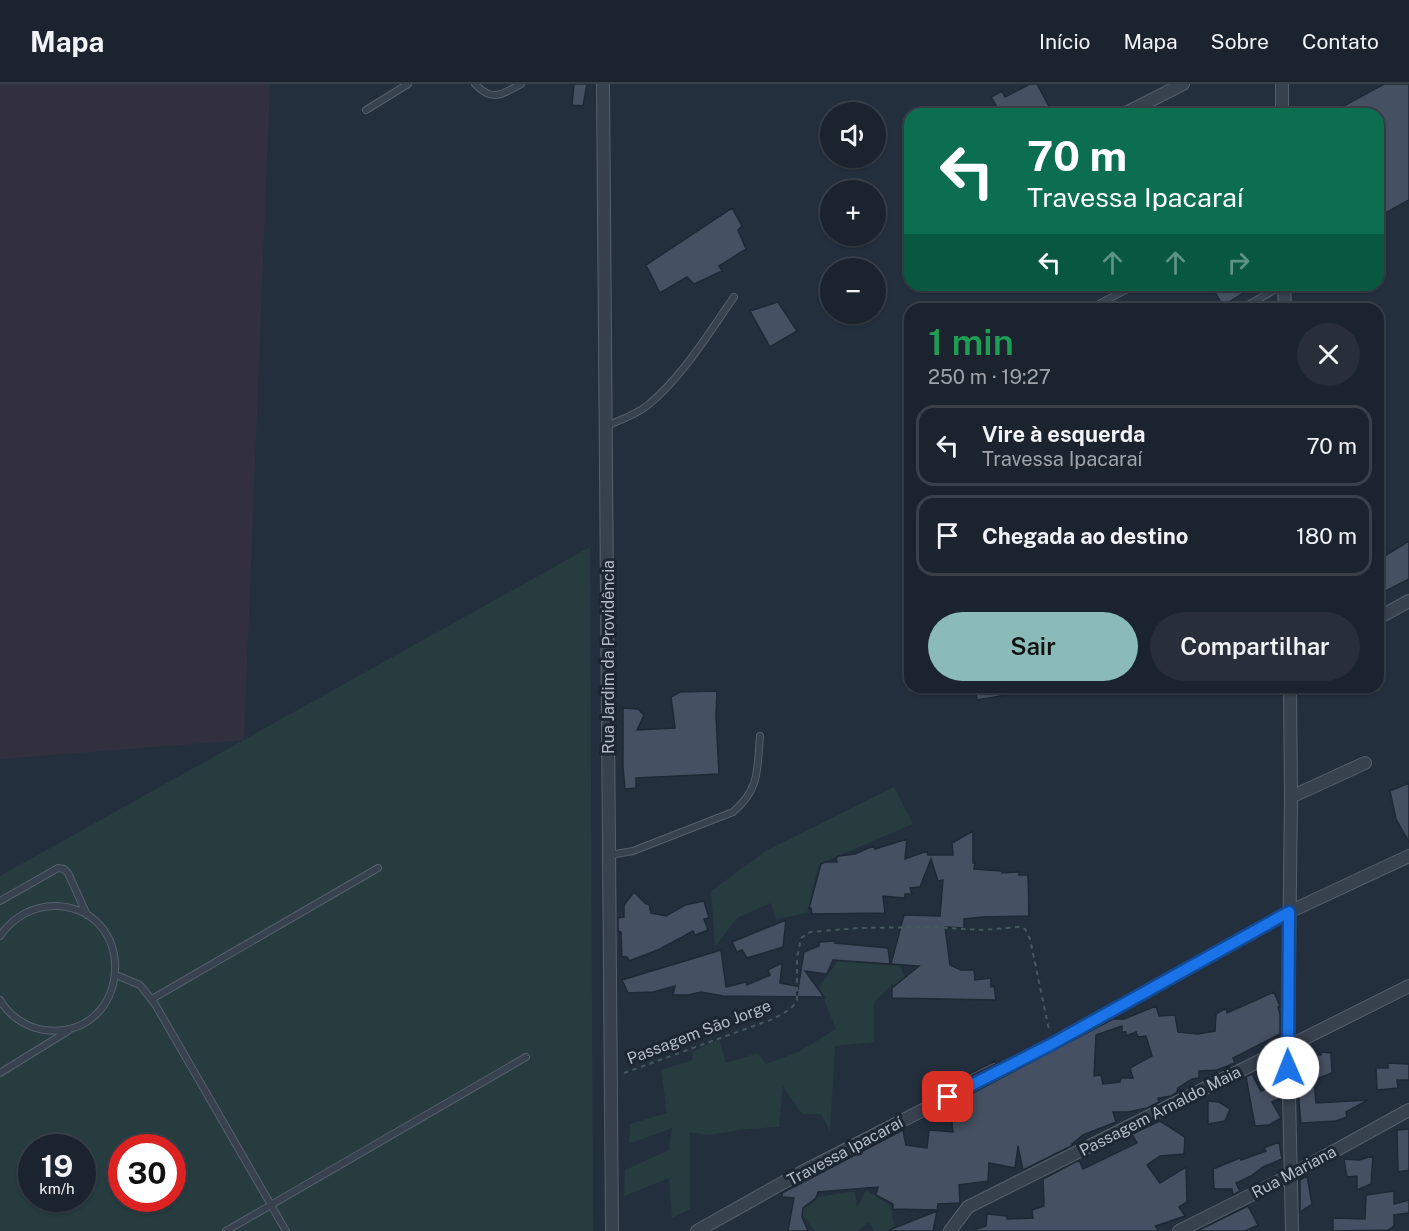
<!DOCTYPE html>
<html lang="pt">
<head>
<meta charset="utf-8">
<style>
  :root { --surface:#1b232e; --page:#282f3a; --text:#f1f3f6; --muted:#a0a4aa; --line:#39404a; --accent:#8bbbb9 }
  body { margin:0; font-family:"Public Sans",sans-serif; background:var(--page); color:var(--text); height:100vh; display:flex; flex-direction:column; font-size:22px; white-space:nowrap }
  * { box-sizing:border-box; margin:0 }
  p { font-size:20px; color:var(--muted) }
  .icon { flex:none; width:33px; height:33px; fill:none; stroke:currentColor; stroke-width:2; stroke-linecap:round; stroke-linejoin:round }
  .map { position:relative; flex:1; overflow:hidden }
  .drawer { position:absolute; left:904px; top:219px; width:480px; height:390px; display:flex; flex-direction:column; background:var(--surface); border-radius:18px; box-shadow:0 2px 4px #0004,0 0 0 2px var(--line) }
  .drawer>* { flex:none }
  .guide { position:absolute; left:904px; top:24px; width:480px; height:183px; border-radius:18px; box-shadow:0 2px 4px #0004,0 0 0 2px var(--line); background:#0b6e4f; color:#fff; overflow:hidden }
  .controls { position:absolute; left:820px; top:18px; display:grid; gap:12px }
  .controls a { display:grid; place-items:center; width:66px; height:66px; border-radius:50%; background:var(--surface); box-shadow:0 2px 4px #0004,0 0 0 2px var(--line); font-size:30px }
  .speed { position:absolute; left:18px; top:1050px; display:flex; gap:12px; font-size:30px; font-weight:700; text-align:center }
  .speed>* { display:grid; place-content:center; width:78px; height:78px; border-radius:50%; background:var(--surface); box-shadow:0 2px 4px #0004,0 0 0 2px var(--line); line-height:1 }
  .speed small { font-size:15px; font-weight:400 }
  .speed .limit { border:9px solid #d22; background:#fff; color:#111 }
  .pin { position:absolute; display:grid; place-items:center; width:51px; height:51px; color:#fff; margin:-26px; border-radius:12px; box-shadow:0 3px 9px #0006 }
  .me { position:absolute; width:66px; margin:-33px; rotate:359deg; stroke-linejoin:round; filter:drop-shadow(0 0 4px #0008) }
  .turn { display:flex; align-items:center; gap:21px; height:126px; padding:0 24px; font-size:27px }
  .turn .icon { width:78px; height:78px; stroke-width:2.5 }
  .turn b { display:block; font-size:42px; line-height:51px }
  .lanes { display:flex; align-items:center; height:57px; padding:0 24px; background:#0003; justify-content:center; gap:30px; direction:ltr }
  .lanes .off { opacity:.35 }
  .round { display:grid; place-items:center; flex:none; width:63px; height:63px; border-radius:32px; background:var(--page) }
  .head { display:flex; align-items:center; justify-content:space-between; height:102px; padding:0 24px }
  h1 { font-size:36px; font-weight:600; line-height:45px; color:#1e9e55 }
  .action { display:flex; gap:12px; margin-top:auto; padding:12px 24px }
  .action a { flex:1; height:69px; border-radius:36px; background:var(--accent); color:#111; font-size:24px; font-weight:600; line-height:69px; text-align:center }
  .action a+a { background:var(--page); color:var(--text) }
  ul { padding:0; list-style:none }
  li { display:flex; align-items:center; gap:18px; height:81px; margin:0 12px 9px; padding:0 12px; border:3px solid var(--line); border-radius:18px }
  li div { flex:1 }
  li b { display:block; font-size:22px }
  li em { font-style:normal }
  header { display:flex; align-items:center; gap:36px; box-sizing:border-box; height:84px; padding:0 30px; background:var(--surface); border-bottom:2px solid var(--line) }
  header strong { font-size:28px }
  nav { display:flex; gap:33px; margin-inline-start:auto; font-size:21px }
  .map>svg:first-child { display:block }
</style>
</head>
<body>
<header>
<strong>Mapa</strong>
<nav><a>Início</a><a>Mapa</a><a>Sobre</a><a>Contato</a></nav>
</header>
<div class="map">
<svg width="1409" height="1147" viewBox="0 0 1409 1147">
  <rect width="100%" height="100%" fill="#242f3e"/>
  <!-- medical -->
  <path fill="#32303f" d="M0,0h270l-26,656 -244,19z"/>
  <!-- green -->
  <path fill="#263c3f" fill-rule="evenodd" d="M590,463l3,684h-593v-355zM32,1064h50v50h-50zM122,1064h50v50h-50z
    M894,703l19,37 -94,40 -12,49 -31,6 -5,-16 -34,15 -22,29 -4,-56 56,-41z
    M838,877l62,5 7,15 -15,4 -18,17v40l-39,4 -5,85 -9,-17h-19l-19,-28 -4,41 -33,2 -38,6 -18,-3v77l-18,9 -3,-40 -45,18 1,-26 44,-20 3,-22 -43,16 1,-20 37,-11 -6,-43 31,-10 1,-8 26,-13 7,24 32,-10 8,11 34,-13 36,-22 -17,-42z
    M866,1106l25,16 4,25h-21l-5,-9 -12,9h-42l-15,-19 19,-15 36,-6 2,17z"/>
  <!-- building -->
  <path fill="#455162" stroke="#1f2835" stroke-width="1.5" fill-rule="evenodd" d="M574,0h13l-4,22 -11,-1z
    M1030,0h7l16,30h-52l-10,-17 11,-6 3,6z
    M1384,0h25v116l-31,17v-103h-49z
    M732,124l10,18 -4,4 8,19 -27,17 3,5 -28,13 -7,-7 -27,16 -14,-28z
    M1211,201h45l-33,21z
    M778,218l19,29 -27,16 -20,-36z
    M1409,457v38l-31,16v-35z
    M975,603h43v6l-41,7z
    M717,607l-1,25 3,58 -83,4v10l-11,1 -2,-22v-59l15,1 6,6 -7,15 38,-2 -4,-31 9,-5z
    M1409,699v59l-13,-23 -6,-28z
    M973,747v32h2l-1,6 28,2v2l17,-1v3h9l1,41 -48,1 -17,2v9l-19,-1 5,38 11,5h13l1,10 16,-2v9l3,-1 2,14 -104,-2v-10l27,-22 -28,-2 13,-49 36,1 3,-36 -5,1 -7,-22 -11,28 -10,1 2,6h-7v4l-22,-2 2,17 -73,1 -1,-6h-2l12,-44 4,-2h12l-1,-4 3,-2 16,-2 18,-8 2,3 32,-10 -2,20 22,-8 1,4h25l-1,-12z
    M634,808l12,12h3l2,9 15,3 19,-11 19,-4 5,17 -5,1 4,11 -13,5 -2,-4 -33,18 -31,12 -2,-4h-5l-1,-25 -3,-1v-13l6,-1v-12z
    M786,836l-3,27 -36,11 -5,-8 -5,2 -5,-10z
    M835,857v2l53,5 2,16 -57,-4 -6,14 -22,-3 19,26 -101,-1 -22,-4 -13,3h-15l2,-9 -22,6 -25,1 -6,-13 99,-30 5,37 20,-5 1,3 23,-10 -2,-5 14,-7 -2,20 16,3 1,10 7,-44 15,-6v-4z
    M1274,908l6,14 -2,1 2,7v20l-47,24 2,5 -18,7 -18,1v7l-7,1 -14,9 -1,4 -6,4 -13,2 1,4 -12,6 -19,4h-15l3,10 -33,13 -11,9 1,1 -50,25 -5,-24 -3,22 -26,-5 -1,18 -29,4 1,18 -22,1 -1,6 -44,-1v-5l-17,-9 2,-8 -60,5 -2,6 -13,10 -1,9 6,14h-20l6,-33 -12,-1v-4l121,-63 3,15 21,3 2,-18 24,2 -3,-27 163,-86h11l32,-13 3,10 16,-1 3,17 20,2 17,-3 1,-17 10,-6 1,5zM1122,942v6h4v4l10,-4 2,5 8,-1 6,20 -22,12 3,10h-12l-1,4 -17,2 -2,-9 -7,1 2,-41z
    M1321,968l10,1 1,20 -18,7 2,23 52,-3 -22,12 1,5 -11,4 -35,2 -4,-42 9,-2 1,-25 14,1z
    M995,977l1,3 -47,23v-3z
    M1388,979l21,1v16h-12l1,8 -21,2 -1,-22h12z
    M1252,990l9,17 20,-8v15l-9,4 9,16 -12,7 -14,1 -9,-49z
    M1208,1017l11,1 11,7 -5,12 -17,3z
    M1160,1037l25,16 -1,17 -24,2 -13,9 13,18 26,-16 1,35 -8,5 6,9 -30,10 4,5h-182l-1,-2 10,-3 1,-12 20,2v3l26,-1 -1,-8 12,-4 -1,-27 36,-19 4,9 54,-26 -5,-9z
    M1409,1045v41l-11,2 -1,-42z
    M1279,1058l3,17 -19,8 -12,9 -15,7 4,8 -7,4 -1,-6h-18l-1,-20 27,-11 1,2 25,-9 -2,-3z
    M1373,1072l-2,28 -14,6v-14l-10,1 -3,-18 15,1z
    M1307,1092l5,28 -12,8v-32z
    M1394,1107v13l15,-4v13l-15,2v11l-6,4 -55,1v-13l32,1 1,-24z
    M1248,1122l10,19 -13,6h-48z
    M937,1127l-4,20h-44v-1z"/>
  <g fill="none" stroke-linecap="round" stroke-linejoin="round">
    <defs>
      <path id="service" d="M475,0c18,19 27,10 46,0
        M366,26l42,-26
        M1101,219l34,-18
        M1241,225l42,-24
        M606,342c14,-6 30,-11 42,-21 35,-29 60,-71 86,-108
        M610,771l23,-4 100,-39c27,-23 24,-42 27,-76
        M0,817l58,-33 6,1 4,4 19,42
        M0,852c13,-19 34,-31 58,-30 84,6 72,135 -14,124 -18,-3 -35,-14 -44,-30
        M116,891l24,10 15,19 131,227
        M152,915l226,-131
        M0,989l68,-42
        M226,1147l300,-174"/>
      <path id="minor" d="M603,0l9,1147
        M1282,0v30
        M1124,30l59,-30
        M1284,201l1,24
        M1378,534l31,-17
        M1290,603l1,110 -3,249 4,185
        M1291,713l74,-34
        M697,1147l105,-59 250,-128 237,-132 120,-56
        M950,1147l18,-24 441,-221
        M1179,1147l112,-56 118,-65"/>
    </defs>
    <!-- service casing -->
    <use href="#service" stroke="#565f6c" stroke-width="8"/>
    <!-- minor casing -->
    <use href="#minor" stroke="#565f6c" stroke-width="14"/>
    <!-- path -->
    <path stroke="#44595c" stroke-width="2" stroke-dasharray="4.5 4.5" stroke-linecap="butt" d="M624,989l149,-54c9,-5 19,-9 24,-19v-42l4,-20 9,-6 49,-4 69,-1 55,3 36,-3 6,2 5,10 19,91"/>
    <!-- service -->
    <use href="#service" stroke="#38414e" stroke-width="6"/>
    <!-- minor -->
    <use href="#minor" stroke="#38414e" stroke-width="12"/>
  </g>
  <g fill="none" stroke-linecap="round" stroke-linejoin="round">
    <defs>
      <path id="route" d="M948,1013l104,-53 237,-132 -1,156"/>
    </defs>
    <!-- route casing -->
    <use href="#route" stroke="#114b97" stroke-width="15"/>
    <!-- route -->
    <use href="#route" stroke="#1a73e8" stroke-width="10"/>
  </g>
  <g text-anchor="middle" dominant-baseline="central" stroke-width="6" stroke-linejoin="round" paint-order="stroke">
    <!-- street labels -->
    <g font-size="16" fill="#b4bcc9" stroke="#1d2633">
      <text transform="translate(608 573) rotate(-90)">Rua Jardim da Providência</text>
      <text transform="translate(699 948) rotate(-21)">Passagem São Jorge</text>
      <text transform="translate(1160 1027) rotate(-27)">Passagem Arnaldo Maia</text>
      <text transform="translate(845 1067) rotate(-28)">Travessa Ipacaraí</text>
      <text transform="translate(1294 1088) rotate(-28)">Rua Mariana</text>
    </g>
  </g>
</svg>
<div class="controls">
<a><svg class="icon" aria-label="sound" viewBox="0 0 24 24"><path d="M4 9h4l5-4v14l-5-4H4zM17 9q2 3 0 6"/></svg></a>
<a>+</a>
<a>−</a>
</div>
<div class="speed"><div>19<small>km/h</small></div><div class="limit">30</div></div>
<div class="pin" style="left:948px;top:1013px;background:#d93025"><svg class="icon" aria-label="arrive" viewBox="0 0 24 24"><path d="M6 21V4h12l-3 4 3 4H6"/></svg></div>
<svg class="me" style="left:1288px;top:984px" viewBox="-20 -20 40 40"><circle r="19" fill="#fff"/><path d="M0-13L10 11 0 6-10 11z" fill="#1a73e8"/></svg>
<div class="guide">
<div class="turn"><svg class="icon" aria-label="left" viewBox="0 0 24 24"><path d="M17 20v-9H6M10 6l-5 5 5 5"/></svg><div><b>70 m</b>Travessa Ipacaraí</div></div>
<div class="lanes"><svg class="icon" aria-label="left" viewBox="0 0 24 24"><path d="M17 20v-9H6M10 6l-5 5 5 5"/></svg><svg class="icon off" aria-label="ahead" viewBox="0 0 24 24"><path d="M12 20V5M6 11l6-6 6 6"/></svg><svg class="icon off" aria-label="ahead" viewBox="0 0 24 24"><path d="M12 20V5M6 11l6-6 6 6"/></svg><svg class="icon off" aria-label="right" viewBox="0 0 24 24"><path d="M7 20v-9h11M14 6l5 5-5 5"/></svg></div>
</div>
<section class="drawer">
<div class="head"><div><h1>1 min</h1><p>250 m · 19:27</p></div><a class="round"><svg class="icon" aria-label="close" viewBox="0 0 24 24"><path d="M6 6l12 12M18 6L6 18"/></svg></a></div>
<ul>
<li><svg class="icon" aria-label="left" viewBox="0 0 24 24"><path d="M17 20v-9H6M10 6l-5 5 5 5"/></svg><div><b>Vire à esquerda</b><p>Travessa Ipacaraí</p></div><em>70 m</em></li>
<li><svg class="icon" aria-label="arrive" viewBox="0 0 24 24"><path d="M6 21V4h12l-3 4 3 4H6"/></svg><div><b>Chegada ao destino</b></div><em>180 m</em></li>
</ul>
<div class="action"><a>Sair</a><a>Compartilhar</a></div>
</section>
</div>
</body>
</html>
